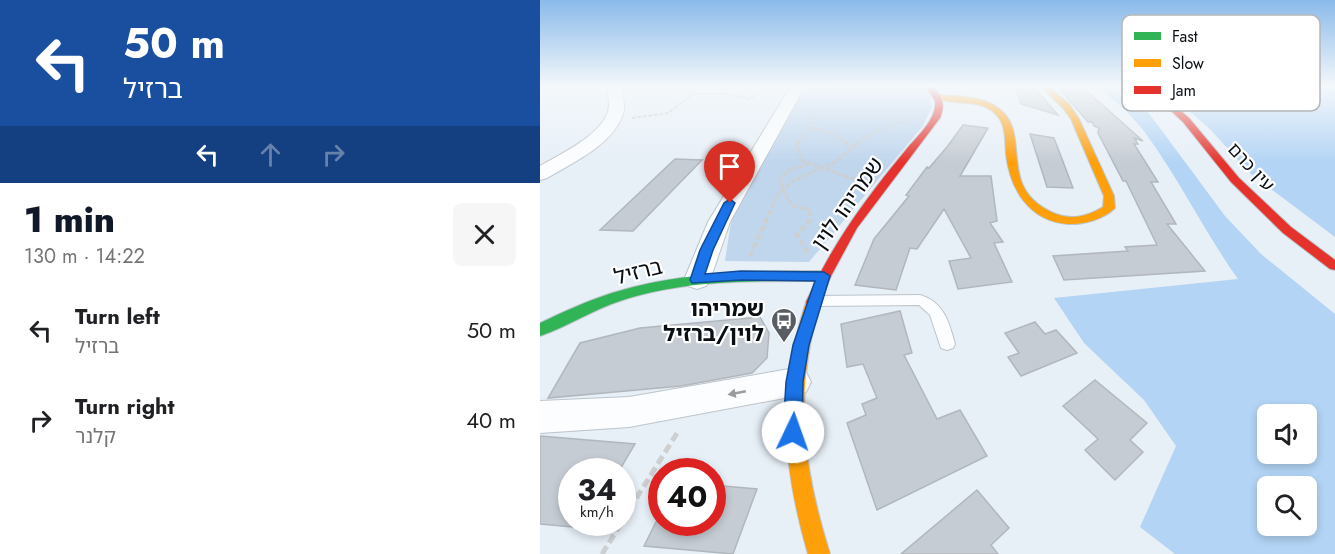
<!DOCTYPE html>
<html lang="en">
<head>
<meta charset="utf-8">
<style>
  :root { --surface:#fff; --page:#f6f6f6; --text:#202124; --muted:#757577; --accent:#111827 }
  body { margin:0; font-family:Jost,"Noto Sans Hebrew",sans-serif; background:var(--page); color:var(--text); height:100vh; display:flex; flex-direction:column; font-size:22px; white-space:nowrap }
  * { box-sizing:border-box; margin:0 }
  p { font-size:20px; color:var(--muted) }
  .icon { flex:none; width:33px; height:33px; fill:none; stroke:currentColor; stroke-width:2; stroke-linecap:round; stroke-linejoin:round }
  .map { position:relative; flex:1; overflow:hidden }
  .panel { display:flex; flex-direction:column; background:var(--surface); width:540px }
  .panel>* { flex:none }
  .top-card { background:#1a4fa0; color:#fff; overflow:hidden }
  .buttons { position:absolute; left:717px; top:404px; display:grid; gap:12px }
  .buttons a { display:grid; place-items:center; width:60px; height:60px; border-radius:9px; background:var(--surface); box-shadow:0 3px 9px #0003; font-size:30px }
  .speed { position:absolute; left:18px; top:458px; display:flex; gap:12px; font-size:30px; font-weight:700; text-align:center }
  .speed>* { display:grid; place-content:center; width:78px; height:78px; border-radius:50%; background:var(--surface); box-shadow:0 3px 9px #0003; line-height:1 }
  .speed small { font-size:15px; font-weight:400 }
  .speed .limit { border:9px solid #d22; background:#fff; color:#111 }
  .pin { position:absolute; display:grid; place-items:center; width:51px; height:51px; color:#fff; margin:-62px -26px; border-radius:50% 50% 50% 0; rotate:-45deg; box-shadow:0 0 6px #0007 }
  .pin .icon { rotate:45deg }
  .me { position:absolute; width:66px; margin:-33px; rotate:3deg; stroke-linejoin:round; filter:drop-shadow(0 0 4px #0008) }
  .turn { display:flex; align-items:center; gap:21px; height:126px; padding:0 24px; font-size:27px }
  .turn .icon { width:78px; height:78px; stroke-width:2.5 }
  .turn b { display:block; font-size:42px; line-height:51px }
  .lanes { display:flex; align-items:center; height:57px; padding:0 24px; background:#0003; justify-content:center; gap:30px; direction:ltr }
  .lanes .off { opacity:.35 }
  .round { display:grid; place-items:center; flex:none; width:63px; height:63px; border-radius:9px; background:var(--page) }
  .overview { display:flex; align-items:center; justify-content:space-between; height:102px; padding:0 24px }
  h1 { font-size:36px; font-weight:800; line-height:45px; color:var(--accent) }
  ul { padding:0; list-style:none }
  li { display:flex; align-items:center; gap:18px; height:90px; padding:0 24px }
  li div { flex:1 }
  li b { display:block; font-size:22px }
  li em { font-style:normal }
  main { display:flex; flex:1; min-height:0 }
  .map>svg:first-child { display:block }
</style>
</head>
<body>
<main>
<section class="panel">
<div class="top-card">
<div class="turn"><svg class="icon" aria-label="left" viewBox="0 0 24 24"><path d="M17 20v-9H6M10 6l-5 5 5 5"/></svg><div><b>50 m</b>ברזיל</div></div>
<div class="lanes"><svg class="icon" aria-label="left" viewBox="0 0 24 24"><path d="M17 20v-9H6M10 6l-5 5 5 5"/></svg><svg class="icon off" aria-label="ahead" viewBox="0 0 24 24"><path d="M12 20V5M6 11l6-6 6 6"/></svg><svg class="icon off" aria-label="right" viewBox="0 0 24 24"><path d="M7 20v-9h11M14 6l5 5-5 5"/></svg></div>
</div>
<div class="overview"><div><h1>1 min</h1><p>130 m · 14:22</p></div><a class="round"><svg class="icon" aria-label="close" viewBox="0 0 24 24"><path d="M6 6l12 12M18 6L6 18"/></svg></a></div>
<ul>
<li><svg class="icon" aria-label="left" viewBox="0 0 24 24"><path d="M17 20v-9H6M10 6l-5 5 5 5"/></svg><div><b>Turn left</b><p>ברזיל</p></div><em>50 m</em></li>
<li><svg class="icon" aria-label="right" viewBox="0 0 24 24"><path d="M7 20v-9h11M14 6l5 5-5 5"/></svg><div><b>Turn right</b><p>קלנר</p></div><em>40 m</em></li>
</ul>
</section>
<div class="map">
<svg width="795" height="554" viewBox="0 0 795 554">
  <rect width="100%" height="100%" fill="#e7eff7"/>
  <!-- green -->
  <path fill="#c0d6ed" d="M264,86h118l8,11 2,10 -9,19 -114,136 -84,-1 7,-46z"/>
  <!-- forest -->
  <path fill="#b3d4f5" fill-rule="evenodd" d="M557,86h19l32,26 77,104 36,38 74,60v240h-160l-35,-27 36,-81 -32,-46 -60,-57 -30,-45 184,-19c-33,-46 -58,-99 -92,-145 -13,-18 -32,-34 -49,-48zM728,414h38v39h-38zM728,486h38v39h-38z
    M620,86h175v151l-84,-63 -42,-46z"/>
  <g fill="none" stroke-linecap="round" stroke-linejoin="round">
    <!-- stream -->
    <path fill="#9dc4ec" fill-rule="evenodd" d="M779,86h5l11,5v3z"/>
  </g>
  <!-- building -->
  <path fill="#c5ccd3" stroke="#b1b7bd" stroke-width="1.5" d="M475,86h18l25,29 -37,-11z
    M517,86h24l62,55 -9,-3 4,6h-4l24,38h-7l25,42h-9l38,47 -141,9 -11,-24 75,-5 -3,-4 32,-2 -31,-64h-3l-25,-48 1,-5 -5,-2 -2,-4h-4z
    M423,125l25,3 -28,48h31l6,45 -7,2 13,19 -9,1 18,39 -54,7 -9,-28 22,-3 -27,-49 -27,40 -7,-1 -14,42 -41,-5 19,-46 35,-43 -3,-1 21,-28 2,1 18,-21z
    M490,134l24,4 19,50 -26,-1z
    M135,159l27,1 -69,71 -33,-1z
    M360,311l12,42 -8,2 33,64 23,-9 27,46 -110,54 -30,-87 19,-8 -4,-11 15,-6 -14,-34 -16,3 -6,-43z
    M220,317l9,16 -2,25 -15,15 -71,13 -133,12 32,-55 60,-15z
    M495,322l10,12 11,-4 21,23 -56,23 -13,-19 11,-4 -14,-20z
    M555,380l52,43 -17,17 13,12 -28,28 -30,-30 13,-11 -35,-33z
    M0,436l95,8 -16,27h-47v56l-32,-3z
    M172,485l45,4 -24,65 -89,-8 12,-24h56z
    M437,490l32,38 -18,17 7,9h-97z"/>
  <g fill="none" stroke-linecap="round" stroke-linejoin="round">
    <defs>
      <path id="lane" d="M380,295c24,7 29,27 35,49l-2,4 -6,2 -6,-2 -11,-33 -11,-10 -103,1 -5,-1 -2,-4 2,-4 5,-1z"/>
      <path id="street" d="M67,86h14c1,9 5,20 2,28 -10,31 -51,49 -76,64l-7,2v-14c19,-11 59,-30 67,-52 4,-8 1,-19 0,-28z
        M251,86h14l-75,136 -20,58 -4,6 -9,3 -9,-3 -4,-6 24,-58z
        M255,368l11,4 5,10 -5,10 -11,4 -166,31 -89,6v-32l89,-4z"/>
      <path id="fast" d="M258,271h26l7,5 -7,5c-68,0 -139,-2 -204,20 -28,9 -53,26 -80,35v-13c23,-11 47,-22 72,-30 60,-19 123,-21 186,-22z"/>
      <path id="slow" d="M500,86h8l21,18 10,15 35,77 1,12c-11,11 -32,17 -47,16 -39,-3 -58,-35 -62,-70 -1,-11 0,-26 -7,-36 -17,-23 -46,-10 -64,-21l4,-2c22,1 49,1 65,18 25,28 -5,74 47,99 19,9 35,5 52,-5l1,-11 -33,-77 -8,-11z
        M273,297l5,1 2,4c-26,91 -18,163 10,252h-22c-26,-90 -31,-162 -2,-252l2,-4z"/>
      <path id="jam" d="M385,86h8c9,11 13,18 7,32l-83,110 -26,48 -13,30h-10l-2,-4c25,-56 60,-104 99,-151 11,-14 32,-31 30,-50z
        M604,86h8l37,32 50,60 52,49 44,33v10l-5,-1 -47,-36 -52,-51 -48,-60z"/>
    </defs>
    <!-- lane casing -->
    <use href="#lane" stroke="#bdc4ca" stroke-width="2"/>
    <!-- street casing -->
    <use href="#street" stroke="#bdc4ca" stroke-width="2"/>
    <!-- fast casing -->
    <use href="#fast" stroke="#bdc4ca" stroke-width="2"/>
    <!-- slow casing -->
    <use href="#slow" stroke="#bdc4ca" stroke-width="2"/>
    <!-- jam casing -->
    <use href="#jam" stroke="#bdc4ca" stroke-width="2"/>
    <!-- path-far3 -->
    <path stroke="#cdcfd1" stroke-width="2" stroke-dasharray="4 1.5" stroke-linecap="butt" d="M147,86l-1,5 7,3h33l23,5 20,-13
      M276,93l4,-7
      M92,118l36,-5 25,-19
      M269,127l23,6 15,10
      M258,143l16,-23 -1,-6 -7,-4
      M317,143l17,-11 35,-13"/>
    <!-- path-far2 -->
    <path stroke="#cdcfd1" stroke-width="3" stroke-dasharray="4.5 2" stroke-linecap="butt" d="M259,142l-2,2 4,16 60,22
      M305,142l6,5
      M270,164l-19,5 -11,9 3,12 9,16 18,4v4
      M229,214l9,-20 15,-13 44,-20 22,-19"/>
    <!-- path-far1 -->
    <path stroke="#cdcfd1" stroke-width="4" stroke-dasharray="6 3" stroke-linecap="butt" d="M268,253l-11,-18 13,-15v-8
      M210,256l20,-44"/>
    <!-- path -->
    <path stroke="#cdcfd1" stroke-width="5" stroke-dasharray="9 4.5" stroke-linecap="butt" d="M82,521l57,-91
      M62,554l20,-32"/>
    <!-- lane -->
    <use href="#lane" fill="#fbfdfe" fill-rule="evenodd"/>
    <!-- street -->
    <use href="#street" fill="#fbfdfe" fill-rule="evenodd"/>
    <!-- fast -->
    <use href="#fast" fill="#30b455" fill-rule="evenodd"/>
    <!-- slow -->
    <use href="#slow" fill="#ff9f0a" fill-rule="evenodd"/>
    <!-- jam -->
    <use href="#jam" fill="#e5322d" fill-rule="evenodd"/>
  </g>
  <!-- one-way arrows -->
  <defs><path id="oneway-solid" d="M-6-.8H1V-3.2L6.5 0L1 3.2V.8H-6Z" transform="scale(1.5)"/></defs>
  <use fill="#9a9da0" href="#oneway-solid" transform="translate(197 393) rotate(169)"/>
  <!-- sky -->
  <linearGradient id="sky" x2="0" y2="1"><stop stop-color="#8abaea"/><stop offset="0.53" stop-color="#f4f8fb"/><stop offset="1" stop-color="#f4f8fb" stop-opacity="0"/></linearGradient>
  <rect width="795" height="163" fill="url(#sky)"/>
  <!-- route -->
  <path fill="#1a73e8" stroke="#114b97" stroke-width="1.5" d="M190,199l5,4 -22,47 -8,24 36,-3 83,1 6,4 -21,69 -6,37 -1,50 -3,7 -6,2 -7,-2 -3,-7 3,-50 7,-37 22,-64 -74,-1 -49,3 -2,-3 10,-30 24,-47z"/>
  <!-- icons -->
  <defs>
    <symbol id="bus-pin" viewBox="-11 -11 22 30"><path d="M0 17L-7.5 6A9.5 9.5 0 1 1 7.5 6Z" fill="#575d63" stroke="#fff"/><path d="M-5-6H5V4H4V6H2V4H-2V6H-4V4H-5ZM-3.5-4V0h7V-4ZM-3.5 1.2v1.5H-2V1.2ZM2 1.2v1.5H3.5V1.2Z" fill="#fff"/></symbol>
  </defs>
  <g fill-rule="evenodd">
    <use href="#bus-pin" x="229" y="306" width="30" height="40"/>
  </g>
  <g text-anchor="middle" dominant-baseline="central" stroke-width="4.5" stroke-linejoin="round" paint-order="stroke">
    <!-- far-street labels -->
    <g font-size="18" fill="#090e13" stroke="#fff">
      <text transform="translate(711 167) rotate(47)">עין כרם</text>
    </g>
    <!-- street labels -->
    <g font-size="22" fill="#090e13" stroke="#fff">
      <text transform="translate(307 203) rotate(-55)">שמריהו לוין</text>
      <text transform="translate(98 271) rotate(-14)">ברזיל</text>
    </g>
    <!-- poi labels -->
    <g font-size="22" font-weight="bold" fill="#090e13" stroke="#fff" text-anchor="end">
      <text x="224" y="308">שמריהו<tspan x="224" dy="25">לוין/ברזיל</tspan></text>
    </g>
  </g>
  <!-- legend -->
  <rect x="582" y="15" width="198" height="96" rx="9" fill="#fff" stroke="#b5b7b8" stroke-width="1.5"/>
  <rect x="594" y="32" width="27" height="8" fill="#30b455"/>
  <rect x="594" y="59" width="27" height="8" fill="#ff9f0a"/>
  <rect x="594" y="86" width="27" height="8" fill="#e5322d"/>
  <g font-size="16" fill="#090e13">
    <text x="632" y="42">Fast</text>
    <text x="632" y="69">Slow</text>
    <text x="632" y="96">Jam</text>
  </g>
</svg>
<div class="buttons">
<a><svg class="icon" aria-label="sound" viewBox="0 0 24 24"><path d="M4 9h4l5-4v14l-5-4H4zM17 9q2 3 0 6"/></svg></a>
<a><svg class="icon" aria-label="search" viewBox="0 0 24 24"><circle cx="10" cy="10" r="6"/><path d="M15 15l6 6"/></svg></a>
</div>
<div class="speed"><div>34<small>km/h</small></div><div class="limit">40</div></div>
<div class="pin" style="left:190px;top:203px;background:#d93025"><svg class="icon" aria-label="arrive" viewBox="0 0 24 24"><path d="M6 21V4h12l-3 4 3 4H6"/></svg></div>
<svg class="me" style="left:253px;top:432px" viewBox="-20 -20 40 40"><circle r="19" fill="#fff"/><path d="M0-13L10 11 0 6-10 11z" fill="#1a73e8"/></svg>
</div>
</main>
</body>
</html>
